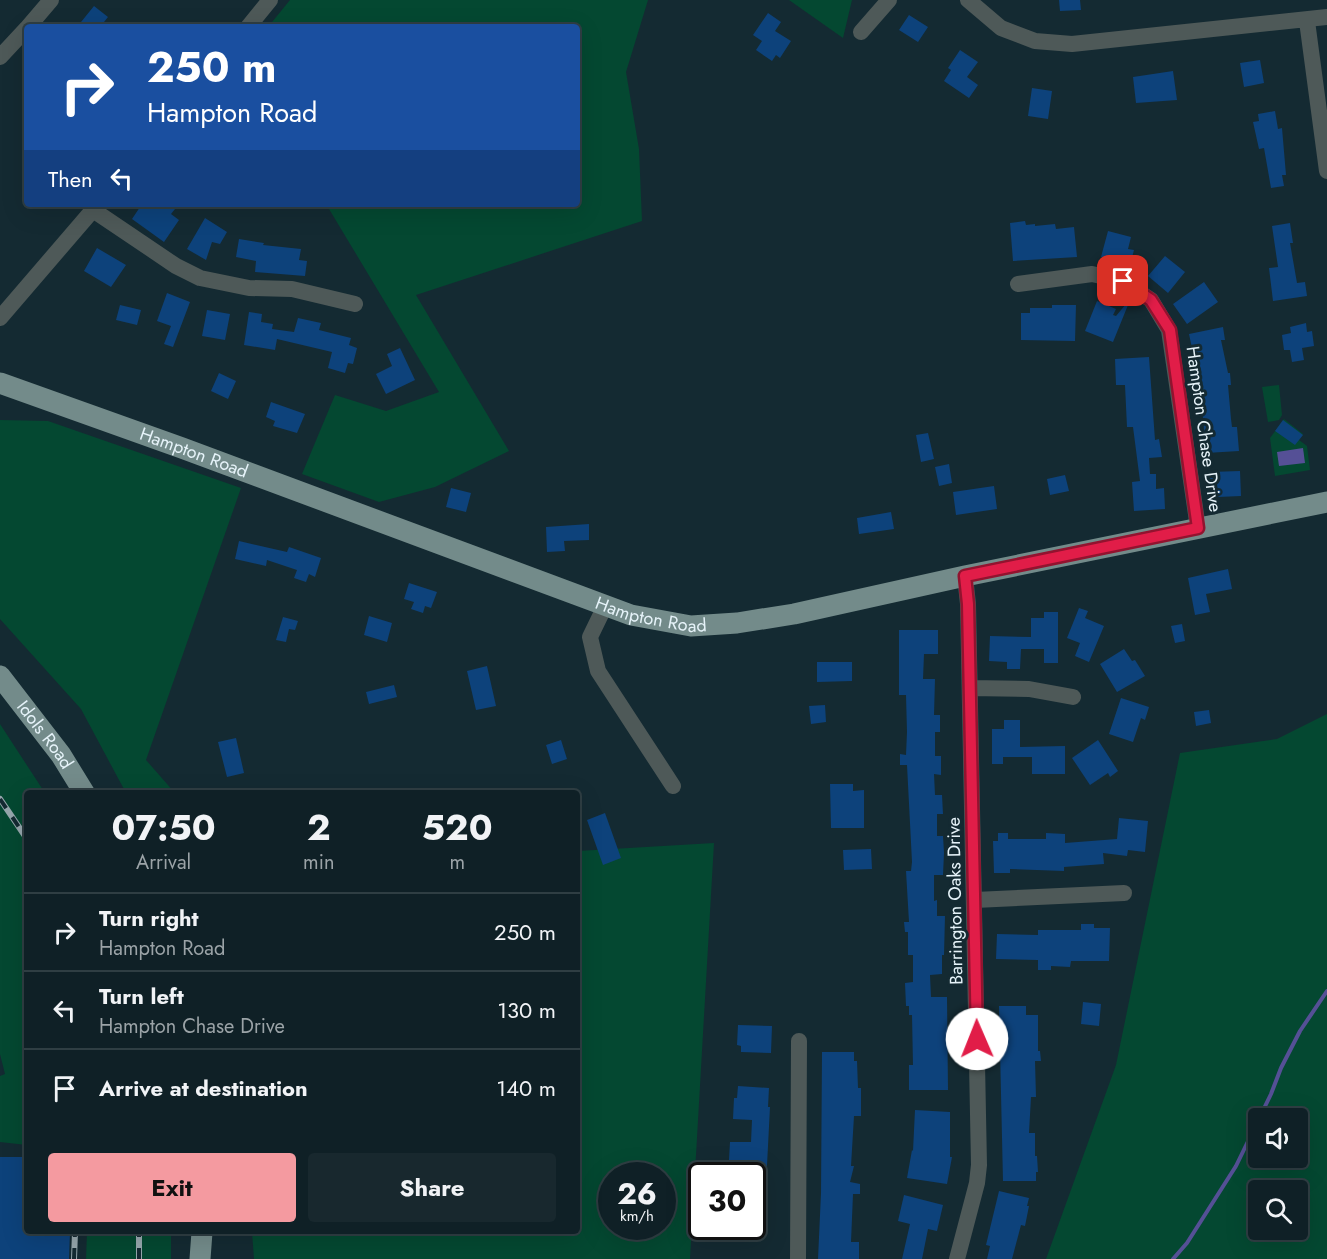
<!DOCTYPE html>
<html lang="en">
<head>
<meta charset="utf-8">
<style>
  :root { --surface:#0f2026; --page:#18282e; --text:#f1f3f6; --muted:#9ba3a7; --line:#2f3e43; --accent:#f49aa0 }
  body { margin:0; font-family:Jost,sans-serif; background:var(--page); color:var(--text); height:100vh; display:flex; flex-direction:column; font-size:22px; white-space:nowrap }
  * { box-sizing:border-box; margin:0 }
  p { font-size:20px; color:var(--muted) }
  .icon { flex:none; width:33px; height:33px; fill:none; stroke:currentColor; stroke-width:2; stroke-linecap:round; stroke-linejoin:round }
  .map { position:relative; flex:1; overflow:hidden }
  .drawer { position:absolute; left:24px; top:790px; width:556px; height:444px; display:flex; flex-direction:column; background:var(--surface); border-radius:6px; box-shadow:0 6px 24px #0002,0 0 0 2px var(--line) }
  .drawer>* { flex:none }
  .banner { position:absolute; left:24px; top:24px; width:556px; height:183px; border-radius:6px; box-shadow:0 6px 24px #0002,0 0 0 2px var(--line); background:#1a4fa0; color:#fff; overflow:hidden }
  .buttons { position:absolute; left:1248px; top:1108px; display:grid; gap:12px }
  .buttons a { display:grid; place-items:center; width:60px; height:60px; border-radius:6px; background:var(--surface); box-shadow:0 6px 24px #0002,0 0 0 2px var(--line); font-size:30px }
  .speed { position:absolute; left:598px; top:1162px; display:flex; gap:12px; font-size:30px; font-weight:700; text-align:center }
  .speed>* { display:grid; place-content:center; width:78px; height:78px; border-radius:50%; background:var(--surface); box-shadow:0 6px 24px #0002,0 0 0 2px var(--line); line-height:1 }
  .speed small { font-size:15px; font-weight:400 }
  .speed .limit { border:3px solid #111; border-radius:9px; background:#fff; color:#111 }
  .pin { position:absolute; display:grid; place-items:center; width:51px; height:51px; color:#fff; margin:-26px; border-radius:12px; box-shadow:0 3px 9px #0006 }
  .me { position:absolute; width:66px; margin:-33px; rotate:359deg; stroke-linejoin:round; filter:drop-shadow(0 0 4px #0008) }
  .turn { display:flex; align-items:center; gap:21px; height:126px; padding:0 24px; font-size:27px }
  .turn .icon { width:78px; height:78px; stroke-width:2.5 }
  .turn b { display:block; font-size:42px; line-height:51px }
  .then { display:flex; align-items:center; height:57px; padding:0 24px; background:#0003; gap:12px; font-size:22px }
  .eta { display:flex; justify-content:space-evenly; align-items:center; height:102px; text-align:center }
  .eta b { font-size:36px; font-weight:700; line-height:42px }
  .button { display:flex; gap:12px; margin-top:auto; padding:12px 24px }
  .button a { flex:1; height:69px; border-radius:6px; background:var(--accent); color:#111; font-size:24px; font-weight:700; line-height:69px; text-align:center }
  .button a+a { background:var(--page); color:var(--text) }
  ul { padding:0; list-style:none }
  li { display:flex; align-items:center; gap:18px; height:78px; padding:0 24px; border-top:2px solid var(--line) }
  li div { flex:1 }
  li b { display:block; font-size:22px }
  li em { font-style:normal }
  .map>svg:first-child { display:block }
</style>
</head>
<body>
<div class="map">
<svg width="1327" height="1259" viewBox="0 0 1327 1259">
  <rect width="100%" height="100%" fill="#142a32"/>
  <!-- green -->
  <path fill="#044831" fill-rule="evenodd" d="M290,0h358l-22,72 13,77 3,72 -226,74 93,156 -74,36 -56,15 -77,-28 33,-79 51,16 53,-19 -113,-188h252v-177h-310z
    M789,0h63l-9,38z
    M1279,385l3,30 -3,5 -11,2 -6,-35z
    M1284,419l19,15 -4,6 8,6 3,24 -35,6 -5,-38z
    M0,420l48,1 193,67 -95,272 29,33h-49l-45,-84 -81,-90z
    M1327,714v545h-281l70,-194 64,-312 97,-14zM1258,1119h40v39h-40zM1258,1191h40v39h-40z
    M0,724l45,69 -18,1v351l-27,-3v-66l5,-2 -5,-20z
    M714,843l-24,416h-436l-2,-27h326v-381zM612,1176h51v51h-51z
    M87,1232h84v27h-85z"/>
  <!-- water -->
  <path fill="#555096" d="M1303,448l2,15 -26,3 -2,-14z"/>
  <g fill="none" stroke-linecap="round" stroke-linejoin="round">
    <!-- stream -->
    <path stroke="#555096" stroke-width="4" d="M1173,1259l14,-16 49,-77 35,-72 10,-26 19,-37 27,-40"/>
  </g>
  <!-- building -->
  <path fill="#0d427b" d="M1059,0h21l1,10 -21,1z
    M94,6l14,11 -8,10h-23z
    M768,13l13,9 -6,9 16,10 -11,17 -4,-3 -4,6 -16,-11 6,-9 -9,-6z
    M909,15l19,12 -10,15 -19,-12z
    M960,50l18,12 -11,15 11,8 -9,13 -25,-17 7,-11 -3,-2z
    M1260,60l4,23 -20,4 -4,-24z
    M1173,71l4,29 -41,3 -3,-26z
    M1032,88l20,3 -4,28 -20,-3z
    M1275,111l3,18 4,-1 4,47h-4l2,11 -13,2 -7,-40 -5,1 -6,-27 6,-1 -1,-7z
    M142,204h37l-8,10 8,6 -15,22 -32,-23z
    M205,218l22,14 -7,12 -8,-2 -6,18 -19,-11z
    M1025,221l1,4 9,-1v2l20,-2 1,5 18,-2 3,30 -64,4 -3,-38z
    M1290,223l3,20h-3l7,40 8,-1 2,14 -34,5 -4,-33 9,-1 -6,-41z
    M1108,231l23,6 -3,12 6,1 -4,15 -29,-8z
    M239,239l25,4 -1,2 38,4 -2,11 8,1 -2,15 -50,-4 1,-11 -20,-4z
    M97,248l29,17 -15,22 -27,-16z
    M1165,256l20,16 -17,21 -20,-17z
    M1204,282l14,20 -31,22 -14,-20z
    M167,293l23,9 -17,45 -9,-3 7,-18 -14,-5z
    M1097,301l19,8 -3,6 3,1 10,-12 2,1 -15,37 -28,-11z
    M120,305l21,5 -4,15 -21,-5z
    M1052,305h24l-1,36 -54,-1v-27h9v-5h22z
    M207,310l23,4 -5,26 -23,-4z
    M249,312l13,2 -1,8 12,2 -1,5 22,3 4,-14 23,5 -2,7 32,8 -2,7 8,3 -4,16 -5,-1 -3,10 -17,-5 4,-16 -55,-13 -2,11 -31,-5z
    M1306,323l1,9 5,-1 2,15 -12,2 2,12 -12,2 -2,-12h-6l-2,-15 9,-2 -1,-6z
    M1223,327l2,13h-4l7,33h2l1,12h-3l3,34 1,8h5l2,24 -33,2 -4,-46h-3l-2,-35 -8,-38z
    M400,348l15,32 -29,14 -10,-20 16,-8 -5,-12z
    M1149,357l6,83 4,-1 3,18 -13,1 1,16h6v15l8,-1 1,21 -31,2 -2,-29 8,-1 -7,-54h-6l-2,-42h-9l-1,-26z
    M219,373l17,8 -8,18 -17,-8z
    M271,402l34,12 -8,19 -24,-7 2,-5 -9,-4z
    M1283,420l20,15 -8,10 -20,-14z
    M928,433l6,26 -13,3 -5,-27z
    M949,464l3,19 -13,3 -4,-19z
    M1240,471l1,25 -23,1 -1,-11h-7v-14z
    M1065,475l4,16 -19,4 -3,-16z
    M994,486l3,23 -41,6 -3,-23z
    M451,488l20,5 -5,19 -20,-5z
    M891,512l3,17 -35,5 -2,-16z
    M589,524v16l-25,1 1,10 -18,1 -1,-25z
    M239,541l48,11 2,-5 32,11 -6,19 -6,-3 -3,8 -12,-4 3,-8 -30,-10 -1,6 -31,-7z
    M1228,569l4,20 -26,5 4,18 -15,3 -7,-37z
    M409,583l28,9 -6,16 -6,-2 -2,7 -12,-4 3,-7 -10,-3z
    M1079,608l9,3 -3,7 19,8 -15,36 -14,-6 5,-13 -13,-5z
    M1044,612h14v51h-14v-14h-23l-1,20h-13v-7l-18,-1 1,-25 41,1v-19h13z
    M369,616l23,7 -5,19 -23,-7z
    M283,617l15,4 -3,9 -6,-1 -3,13 -10,-2z
    M1182,624l3,17 -10,2 -4,-17z
    M899,630h39v24h-14l-1,25h12l-1,36h6v17h-5v24h6v19l-7,-1 1,21h7l1,19h-6v22h6l1,17 -1,22h-9v26l3,-1v16h8l-1,39h-2v19l-12,1 1,22h16l1,93h-39v-25h4l-1,-50h-3v-9h-3l-1,-23 8,-1v-27h-5v-23h-3l-1,-10h5l-3,-51h5l1,-9 -5,-97h-7v-11l6,1 1,-23 -1,-37h-7z
    M1124,649l8,12 3,-1 10,16 -28,16 -17,-28z
    M817,662h35v19l-35,1z
    M487,666l9,40 -20,4 -9,-39z
    M394,685l3,12 -28,7 -3,-12z
    M1121,698l28,9 -4,13 -4,-2 -8,24 -24,-8z
    M825,705l1,17 -15,2 -2,-18z
    M1209,710l2,13 -15,3 -2,-14z
    M1004,720h16v27l45,-1v28h-33v-17h-29v7h-11v-35h12z
    M236,738l8,35 -17,4 -9,-35z
    M561,740l6,19 -15,5 -6,-19z
    M1098,740l20,31 -8,6 -2,-4 -18,12 -18,-27z
    M830,784h23v7l11,-1v38h-33z
    M605,813l16,45 -18,7 -16,-45z
    M1119,818l29,3 -3,31 -17,-2 -1,6 -24,-3 1,11 -40,3v4l-54,-2v4h-16l-1,-32h5v-8h10v6h38v-6l19,1v9l52,-4z
    M871,849l1,20 -28,1 -1,-20z
    M1081,924h13v4h16l-1,33h-38l-1,6 -19,-1v4h-13v-10l-42,-1 1,-25 41,1v-5h43z
    M1083,1002l18,2 -2,22 -18,-2z
    M999,1006h27v9h12v36h2l1,10h-6l1,36h-5l-2,36h6v23h2l1,16h-2v9h-33z
    M738,1025l34,1 -1,27 -30,-1v-6l-4,-1z
    M822,1052h32v9h3l1,27h3v28h-7l-3,50h3l-4,16 10,2v10h-7l-2,48h8v17h-41l3,-66z
    M738,1086l31,2 -1,19h2l-4,78h2l-1,33 -14,-1v-48l-18,-1v-8h-6l1,-18h21l1,-22 -19,-1 1,-21h3z
    M915,1110l35,2v45h2l-5,27 -40,-6 5,-28 1,1z
    M0,1157h27v75h43l-1,27h-69z
    M999,1191l30,7 -2,8h2l-4,20 -4,-1 -9,34h-25l3,-13 -4,-1z
    M904,1195l39,10 -6,26 -9,-2 -6,30h-20l8,-35 -12,-3z"/>
  <g fill="none" stroke-linecap="round" stroke-linejoin="round">
    <!-- minor -->
    <path stroke="#4e5958" stroke-width="16" d="M968,0l33,28 34,13 37,3 255,-27
      M1307,21l20,150
      M28,27l23,-27
      M248,27l22,-27
      M861,32l28,-32
      M0,57l27,-29
      M93,210l83,56 24,12 49,10 43,1 63,15
      M1018,284l74,-10 31,7 28,19 18,30 29,198
      M0,318l98,-114
      M605,606l-15,31 8,34 75,115
      M970,688l59,1 44,8
      M975,900l149,-7
      M798,1259l1,-218
      M957,1259l20,-76 2,-18 -11,-561 -3,-28"/>
    <!-- major -->
    <g stroke="#738b8a" stroke-width="21">
      <path id="s1" d="M0,383l182,65 449,167 60,11 46,-3 57,-9 171,-38 362,-74"/>
      <path id="s2" d="M0,676l61,79 24,39"/>
      <path d="M200,1259l2,-27"/>
    </g>
    <defs>
      <path id="rail" d="M0,799l27,40
        M74,1259l1,-27
        M139,1259v-27"/>
    </defs>
    <!-- rail casing -->
    <use href="#rail" stroke="#95a6ac" stroke-width="6"/>
    <!-- rail -->
    <use href="#rail" stroke="#142a32" stroke-width="4" stroke-dasharray="11" stroke-linecap="butt"/>
  </g>
  <g fill="none" stroke-linecap="round" stroke-linejoin="round">
    <defs>
      <path id="route" d="M977,1039l-9,-435 -3,-28 233,-48 -28,-198 -19,-30 -28,-19"/>
    </defs>
    <!-- route casing -->
    <use href="#route" stroke="#92132f" stroke-width="15"/>
    <!-- route -->
    <use href="#route" stroke="#e11d48" stroke-width="10"/>
  </g>
  <g text-anchor="middle" dominant-baseline="central" stroke-width="6" stroke-linejoin="round" paint-order="stroke">
    <!-- street labels -->
    <g font-size="18" fill="#e6f3f9" stroke="#142a32">
      <text transform="translate(1204 429) rotate(82)">Hampton Chase Drive</text>
      <text stroke="none"><textPath href="#s1" startOffset="206">Hampton Road</textPath></text>
      <text stroke="none"><textPath href="#s1" startOffset="692">Hampton Road</textPath></text>
      <text stroke="none"><textPath href="#s2" startOffset="74">Idols Road</textPath></text>
      <text transform="translate(955 901) rotate(-91)">Barrington Oaks Drive</text>
    </g>
  </g>
</svg>
<div class="buttons">
<a><svg class="icon" aria-label="sound" viewBox="0 0 24 24"><path d="M4 9h4l5-4v14l-5-4H4zM17 9q2 3 0 6"/></svg></a>
<a><svg class="icon" aria-label="search" viewBox="0 0 24 24"><circle cx="10" cy="10" r="6"/><path d="M15 15l6 6"/></svg></a>
</div>
<div class="speed"><div>26<small>km/h</small></div><div class="limit">30</div></div>
<div class="pin" style="left:1123px;top:281px;background:#d93025"><svg class="icon" aria-label="arrive" viewBox="0 0 24 24"><path d="M6 21V4h12l-3 4 3 4H6"/></svg></div>
<svg class="me" style="left:977px;top:1039px" viewBox="-20 -20 40 40"><circle r="19" fill="#fff"/><path d="M0-13L10 11 0 6-10 11z" fill="#e11d48"/></svg>
<div class="banner">
<div class="turn"><svg class="icon" aria-label="right" viewBox="0 0 24 24"><path d="M7 20v-9h11M14 6l5 5-5 5"/></svg><div><b>250 m</b>Hampton Road</div></div>
<div class="then">Then<svg class="icon" aria-label="left" viewBox="0 0 24 24"><path d="M17 20v-9H6M10 6l-5 5 5 5"/></svg></div>
</div>
<section class="drawer">
<div class="eta">
<div><b>07:50</b><p>Arrival</p></div>
<div><b>2</b><p>min</p></div>
<div><b>520</b><p>m</p></div>
</div>
<ul>
<li><svg class="icon" aria-label="right" viewBox="0 0 24 24"><path d="M7 20v-9h11M14 6l5 5-5 5"/></svg><div><b>Turn right</b><p>Hampton Road</p></div><em>250 m</em></li>
<li><svg class="icon" aria-label="left" viewBox="0 0 24 24"><path d="M17 20v-9H6M10 6l-5 5 5 5"/></svg><div><b>Turn left</b><p>Hampton Chase Drive</p></div><em>130 m</em></li>
<li><svg class="icon" aria-label="arrive" viewBox="0 0 24 24"><path d="M6 21V4h12l-3 4 3 4H6"/></svg><div><b>Arrive at destination</b></div><em>140 m</em></li>
</ul>
<div class="button"><a>Exit</a><a>Share</a></div>
</section>
</div>
</body>
</html>
